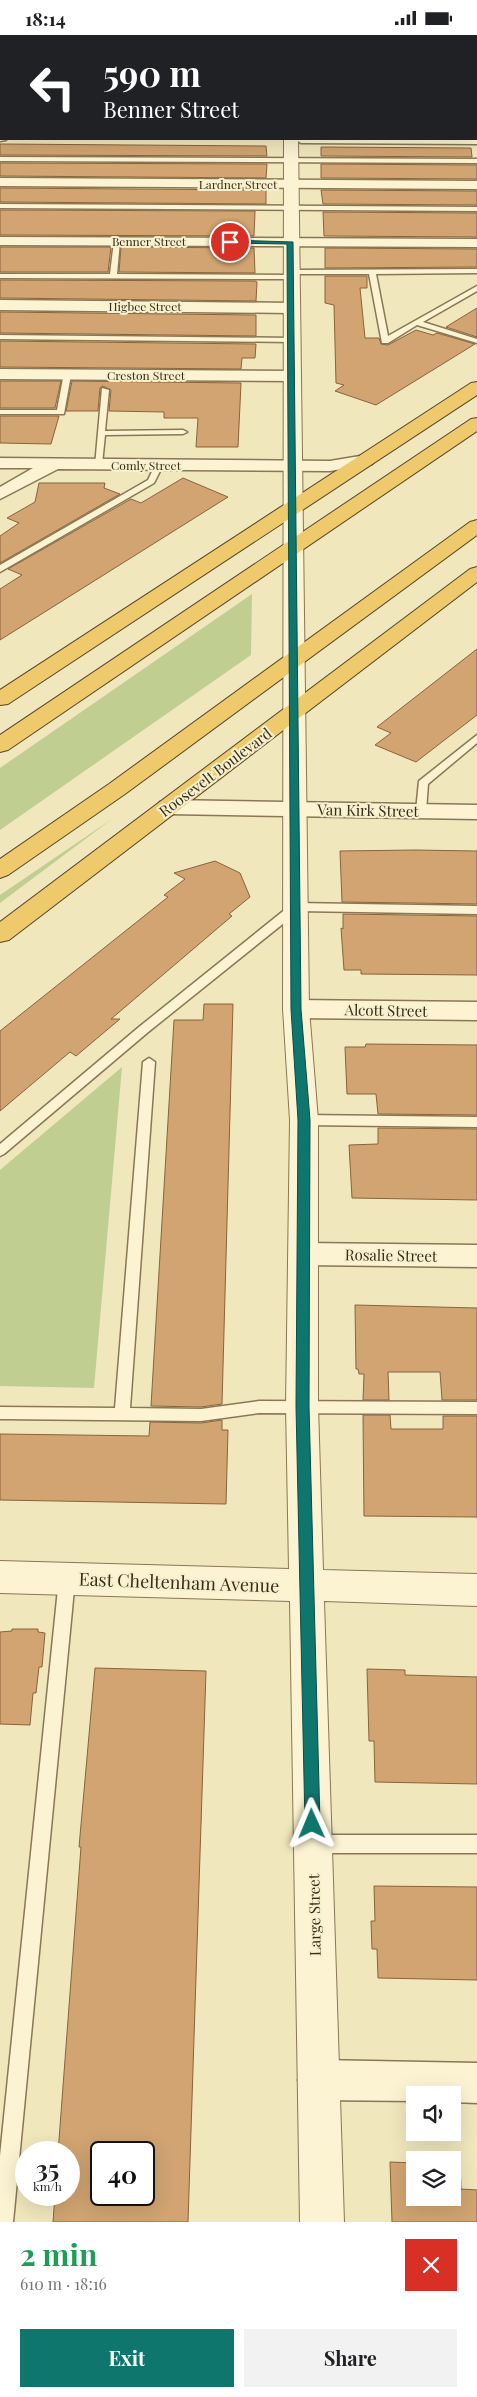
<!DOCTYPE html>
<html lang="en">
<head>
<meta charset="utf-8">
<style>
  :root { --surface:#fff; --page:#f2f2f2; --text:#202124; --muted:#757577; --accent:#0f766e }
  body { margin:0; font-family:"Playfair Display",serif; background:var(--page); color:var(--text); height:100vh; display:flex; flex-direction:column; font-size:19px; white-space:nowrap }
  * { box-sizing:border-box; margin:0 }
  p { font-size:16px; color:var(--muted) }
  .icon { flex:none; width:28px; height:28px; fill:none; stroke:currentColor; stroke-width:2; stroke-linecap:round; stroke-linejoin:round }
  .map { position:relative; height:2187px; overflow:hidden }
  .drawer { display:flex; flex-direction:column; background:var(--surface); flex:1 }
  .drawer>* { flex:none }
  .banner { position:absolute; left:0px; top:0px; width:478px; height:105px; box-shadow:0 5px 20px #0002; background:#202124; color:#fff; overflow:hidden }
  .controls { position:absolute; left:406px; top:2051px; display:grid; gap:10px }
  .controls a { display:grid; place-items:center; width:55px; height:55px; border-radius:0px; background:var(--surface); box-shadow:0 5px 20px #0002; font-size:25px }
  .speed { position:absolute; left:15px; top:2106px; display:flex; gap:10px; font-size:25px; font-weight:700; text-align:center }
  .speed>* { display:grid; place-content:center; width:65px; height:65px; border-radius:50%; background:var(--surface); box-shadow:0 5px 20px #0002; line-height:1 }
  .speed small { font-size:12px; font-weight:400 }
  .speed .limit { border:2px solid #111; border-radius:8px; background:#fff; color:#111 }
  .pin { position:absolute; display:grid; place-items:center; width:42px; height:42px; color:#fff; margin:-21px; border:2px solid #fff; border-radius:50%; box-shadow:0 1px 5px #0007 }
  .me { position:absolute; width:55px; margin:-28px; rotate:359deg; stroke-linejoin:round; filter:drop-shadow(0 0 4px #0008) }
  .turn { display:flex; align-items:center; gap:18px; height:105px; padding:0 20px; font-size:22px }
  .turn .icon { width:65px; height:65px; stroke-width:2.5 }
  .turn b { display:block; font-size:35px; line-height:42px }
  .round { display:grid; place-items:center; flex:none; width:52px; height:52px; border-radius:0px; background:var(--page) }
  .headline { display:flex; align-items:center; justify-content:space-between; height:85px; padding:0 20px }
  h1 { font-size:30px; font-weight:700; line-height:38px; color:#1e9e55 }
  .button { display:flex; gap:10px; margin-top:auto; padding:10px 20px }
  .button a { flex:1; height:58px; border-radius:0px; background:var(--accent); color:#fff; font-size:20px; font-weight:700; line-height:58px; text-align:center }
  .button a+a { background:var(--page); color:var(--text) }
  .status { display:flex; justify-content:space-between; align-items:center; height:35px; padding:0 25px; background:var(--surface); direction:ltr }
  .status svg { height:14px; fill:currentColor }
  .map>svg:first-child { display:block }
</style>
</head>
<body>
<div class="status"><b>18:14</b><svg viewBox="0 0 49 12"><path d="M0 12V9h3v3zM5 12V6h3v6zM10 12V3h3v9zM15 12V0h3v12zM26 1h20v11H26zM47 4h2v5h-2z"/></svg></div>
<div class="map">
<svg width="477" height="2187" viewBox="0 0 477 2187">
  <rect width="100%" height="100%" fill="#f0e7bd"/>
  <!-- green -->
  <path fill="#c0cf91" d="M252,559l-1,61 -251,175v-62z
    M112,784l-112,84v-8z
    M122,1032l-28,321 -94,-2v-216z"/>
  <!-- building -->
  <path fill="#d1a471" stroke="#8a633a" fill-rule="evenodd" d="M0,109l266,2 1,10 -267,-1z
    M321,112l150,1 1,9 -151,-1z
    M0,128l267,1 -1,14 -266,-2z
    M321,129l156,1v14l-156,-1z
    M0,153l266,2v14l-266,-2z
    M321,155l156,1v14l-154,-1z
    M0,175l255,1 -1,25 -254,-1z
    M323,177l154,1v24l-153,-1z
    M0,212h111l-3,25h-108z
    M121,212l133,1 1,25 -136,-1z
    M325,213l152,1v18l-152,1z
    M325,241h42v12h-7l5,50h14l2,6 7,1 28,-15 17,5 4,-2 38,11 -99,61 -41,-14 9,-6 -8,-2 -2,-78 -9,-2z
    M0,245l255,1 2,1 -1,19 -256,-3z
    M477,273v29l-31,-10 8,-5z
    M0,277l256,3v21l-256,-3z
    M0,306l256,3 -1,14h-13l-1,11 -241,-2z
    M0,346h61l-6,27h-55z
    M72,346l169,2 -3,64h-42l2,-29h-34v-6l-55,-1 2,-21 -8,-4 -3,2 -2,23h-32z
    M0,381h59l-8,28 -51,-1z
    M183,443l45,19 -228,143v-51l22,-14 -14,-6 123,-70 10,4z
    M39,448h66l-1,5 16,6 -120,69v-27l19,-13 -12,-5 28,-16z
    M477,614v66l-61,47 -41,-17 16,-12 -14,-6z
    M415,815l62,1v53l-135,-2 -2,-51z
    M215,826l25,12 10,24 -21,17 3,2 -121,103h9l-44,37 -6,-4 -70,59v-80l168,-134 -4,-2 21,-16 -11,-6z
    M343,879l134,2v59l-116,-1v-4h-17l-3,-42 2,1z
    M204,969h29l-11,400 -21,3 -50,-1 23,-386h29z
    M366,1009l111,1v70l-99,-1 -2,-20h-29l-2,-47h20z
    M378,1093l99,1v71l-125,-2 -3,-53 29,-1z
    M355,1270l122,3v92h-35l-2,-28h-52l1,28h-26l1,-26h-5l-1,-5h-2z
    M363,1380h27l1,14h52v-13h34v101l-113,-1z
    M222,1385v10h6l-2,74 -226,-4v-66l149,2 1,-14 51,1z
    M12,1594h26v3l7,1 -3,34h-3l-3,26h-3l-3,32 -30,-1v-92l12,-1z
    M95,1633l111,3 -18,551h-135l2,-27h14v-42h-11l23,-306h-2zM101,2118h43v42h-43z
    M367,1634l38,1v5l72,2v107l-102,-2 -1,-41h-5z
    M374,1851l103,1v93l-99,-2 -1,-29h-5l-1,-28h4z
    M390,2127l25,1v34h37v-33h8l1,25 16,1v32h-85z"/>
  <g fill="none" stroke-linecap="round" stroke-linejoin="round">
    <defs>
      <path id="service" d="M378,0h6l1,1h-6z
        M0,17h1v4h-1z
        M476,21h1v4h-1z
        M0,78h1v4h-1z
        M476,81h1v4h-1z
        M0,122l477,2v4l-477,-2z
        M0,169l477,3v4l-477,-3z
        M117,204l3,2 -3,33 173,1 3,2 -3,2 -290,-1v-4h110l4,-33z
        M477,234v4l-101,1 12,62 89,-50v5l-54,31 54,17v4l-60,-18 -29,18h-6l-13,-69h-79l-3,-2 3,-2z
        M0,300l291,3 4,2 -4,2 -291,-3z
        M64,338l7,2 -7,39h-64v-4h57z
        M102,353l7,2 -4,41 78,-1 4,2 -4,2 -78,1 -3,29 -7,2z
        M156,428l7,2 -9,18 -154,89v-7l148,-85z
        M477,700v8l-49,41 -2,27 -1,2h-8l-1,-2 3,-30z
        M296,868l181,3v8l-178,-3 -152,122 -143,121 -4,2v-12l139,-117 153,-123z
        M149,1023l6,4 -25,346 71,1 58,-8 218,1v12l-218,-1 -58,8 -201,-2v-12l115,1 28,-346z
        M304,1080l173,2v10l-173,-2 -6,-5z
        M67,1537l5,2 3,5 -62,643h-13v-66l59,-577 3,-5z
        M315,1800h162v18h-162l-6,-3 -3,-6 3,-6z"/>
      <path id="minor" d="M446,0h12v1h-12z
        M476,2h1v6h-1z
        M0,98l1,6 5,1 -6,1z
        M477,101v8l-176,-1 -6,-4h181z
        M0,143l477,3v8l-477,-3z
        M0,202l477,2v8l-477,-2z
        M0,265l291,3 8,5 -8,5 -291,-3z
        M0,334l292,2 8,5 -8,5 -292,-2z
        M366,420l6,1 3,4 -3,4 -42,7 -272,-2 -58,30v-12l33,-19h-33v-10l330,3z
        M168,765l309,5v14l-309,-5 -8,-2 -3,-5 3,-5z
        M296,965l181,2v18l-181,-2 -9,-3 -3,-6 3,-6z
        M305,1208l172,2v22l-172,-2 -10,-3 -4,-8 4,-8z
        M318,2025l159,3v40l-25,-1v-7h-37v6l-97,-1 -14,-6 -6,-14 6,-14z"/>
      <path id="tertiary" d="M283,0h12v1h-12z
        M284,104h14l11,870 9,111v286l5,164 154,4v32l-153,-5 20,621h-44l-10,-621 -290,-8v-32l289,8 -3,-163 4,-286 -7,-111z"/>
      <path id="secondary" d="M476,43h1v8h-1z
        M0,50h1v8h-1z"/>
      <path id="trunk" d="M477,347v13l-469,309 -8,1v-15l471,-307z
        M477,383v13l-469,319 -8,2v-17l471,-316z
        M477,485v15l-352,259 -117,81 -8,3v-19l109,-75 361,-262z
        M477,532v15l-468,358 -9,2v-20l470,-353z"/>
    </defs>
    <!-- service casing -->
    <use href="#service" stroke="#897755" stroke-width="3"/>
    <!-- minor casing -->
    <use href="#minor" stroke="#897755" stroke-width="3"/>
    <!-- tertiary casing -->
    <use href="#tertiary" stroke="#897755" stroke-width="2"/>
    <!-- secondary casing -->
    <use href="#secondary" stroke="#6b5739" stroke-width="2"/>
    <!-- trunk casing -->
    <use href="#trunk" stroke="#56442a" stroke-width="2"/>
    <!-- service -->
    <use href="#service" fill="#fbf3d1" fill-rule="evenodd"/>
    <!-- minor -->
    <use href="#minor" fill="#fbf3d1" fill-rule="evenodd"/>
    <!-- tertiary -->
    <use href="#tertiary" fill="#fbf3d1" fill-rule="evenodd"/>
    <!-- secondary -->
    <use href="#secondary" fill="#fbf3d1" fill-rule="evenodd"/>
    <!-- trunk -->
    <use href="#trunk" fill="#eeca6c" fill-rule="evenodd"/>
  </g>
  <!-- route -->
  <path fill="#0f766e" stroke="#0a4d48" d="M230,205l63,2 8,767 9,111 -1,286 11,418 -2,6 -6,2 -5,-2 -2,-6 -9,-418 2,-286 -7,-111 -4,-765 -60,-1z"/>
  <g text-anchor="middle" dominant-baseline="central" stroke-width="4" stroke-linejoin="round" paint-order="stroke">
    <!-- far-street labels -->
    <g font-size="12" fill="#382c1b" stroke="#f7f0cd">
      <text x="238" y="149">Lardner Street</text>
      <text x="149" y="206">Benner Street</text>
      <text x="145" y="271">Higbee Street</text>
      <text x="146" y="340">Creston Street</text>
      <text x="146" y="430">Comly Street</text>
    </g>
    <!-- street labels -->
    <g font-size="15" fill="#382c1b" stroke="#f7f0cd">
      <text transform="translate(215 737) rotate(-37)">Roosevelt Boulevard</text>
      <text transform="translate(368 775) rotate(1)">Van Kirk Street</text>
      <text transform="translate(386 975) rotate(1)">Alcott Street</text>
      <text transform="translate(391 1220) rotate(1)">Rosalie Street</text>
      <text transform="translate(314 1880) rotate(-91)">Large Street</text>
    </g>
    <!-- near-street labels -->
    <g font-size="18" fill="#382c1b" stroke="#f7f0cd">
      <text transform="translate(179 1547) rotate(2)">East Cheltenham Avenue</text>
    </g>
  </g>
</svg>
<div class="controls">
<a><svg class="icon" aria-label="sound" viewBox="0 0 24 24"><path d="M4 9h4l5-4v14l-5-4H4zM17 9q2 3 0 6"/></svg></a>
<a><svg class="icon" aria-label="layers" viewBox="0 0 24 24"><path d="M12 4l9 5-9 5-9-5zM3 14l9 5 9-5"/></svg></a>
</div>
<div class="speed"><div>35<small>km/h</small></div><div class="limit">40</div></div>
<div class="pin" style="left:230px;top:207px;background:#d93025"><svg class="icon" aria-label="arrive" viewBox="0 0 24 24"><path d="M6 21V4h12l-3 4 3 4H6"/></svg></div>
<svg class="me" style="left:312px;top:1789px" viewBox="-20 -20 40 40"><path d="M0-17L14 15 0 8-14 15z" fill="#0f766e" stroke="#fff" stroke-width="4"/></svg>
<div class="banner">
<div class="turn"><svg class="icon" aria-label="left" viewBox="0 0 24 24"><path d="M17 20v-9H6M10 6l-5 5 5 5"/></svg><div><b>590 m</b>Benner Street</div></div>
</div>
</div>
<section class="drawer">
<div class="headline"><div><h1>2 min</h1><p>610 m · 18:16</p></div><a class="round" style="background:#d93025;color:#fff"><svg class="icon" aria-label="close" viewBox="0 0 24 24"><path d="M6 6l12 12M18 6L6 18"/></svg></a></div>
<div class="button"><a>Exit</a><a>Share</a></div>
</section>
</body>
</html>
